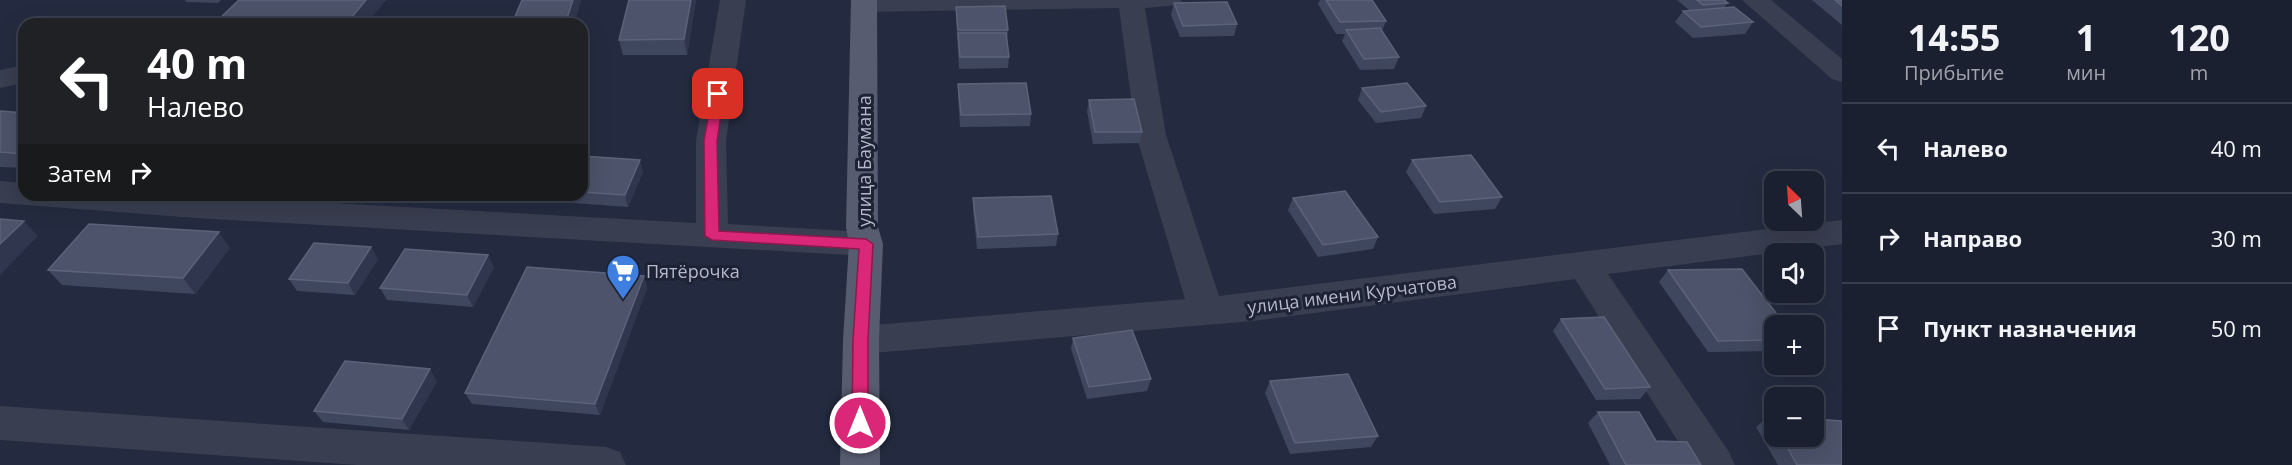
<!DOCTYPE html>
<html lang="ru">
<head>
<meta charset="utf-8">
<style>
  :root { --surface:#1b2030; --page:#242838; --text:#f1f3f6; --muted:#a0a3ab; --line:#393e4c }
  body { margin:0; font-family:"Open Sans",sans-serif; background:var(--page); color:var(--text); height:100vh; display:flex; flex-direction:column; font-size:22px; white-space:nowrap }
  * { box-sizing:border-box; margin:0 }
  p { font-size:20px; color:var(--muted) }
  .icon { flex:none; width:33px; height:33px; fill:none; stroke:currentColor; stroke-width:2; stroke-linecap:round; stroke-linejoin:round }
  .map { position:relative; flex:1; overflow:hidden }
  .panel { display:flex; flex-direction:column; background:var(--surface); width:450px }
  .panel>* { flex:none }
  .banner { position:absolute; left:18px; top:18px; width:570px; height:183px; border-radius:18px; box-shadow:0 6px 24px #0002,0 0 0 2px var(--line); background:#202124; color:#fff; overflow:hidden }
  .needle { width:39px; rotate:335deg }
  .fabs { position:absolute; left:1764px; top:171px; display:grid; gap:12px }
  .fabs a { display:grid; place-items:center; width:60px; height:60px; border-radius:12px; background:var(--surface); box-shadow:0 6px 24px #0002,0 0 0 2px var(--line); font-size:30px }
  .pin { position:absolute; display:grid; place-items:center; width:51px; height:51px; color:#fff; margin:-26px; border-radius:12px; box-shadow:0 3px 9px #0006 }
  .me { position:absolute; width:66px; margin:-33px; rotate:0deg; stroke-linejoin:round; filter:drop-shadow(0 0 4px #0008) }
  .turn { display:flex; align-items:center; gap:21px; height:126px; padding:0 30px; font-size:27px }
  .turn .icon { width:78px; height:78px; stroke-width:2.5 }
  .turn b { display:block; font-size:42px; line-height:51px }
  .then { display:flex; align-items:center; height:57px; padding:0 30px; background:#0003; gap:12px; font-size:22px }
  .eta { display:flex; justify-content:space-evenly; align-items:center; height:102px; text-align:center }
  .eta b { font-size:36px; font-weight:700; line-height:42px }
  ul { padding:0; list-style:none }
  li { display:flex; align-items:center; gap:18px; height:90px; padding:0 30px; border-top:2px solid var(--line) }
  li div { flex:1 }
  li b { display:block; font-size:22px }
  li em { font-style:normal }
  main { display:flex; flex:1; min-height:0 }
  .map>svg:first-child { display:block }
</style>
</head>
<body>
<main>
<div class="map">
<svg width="1842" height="465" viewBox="0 0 1842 465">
  <rect width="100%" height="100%" fill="#242b40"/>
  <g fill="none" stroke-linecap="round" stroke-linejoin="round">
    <!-- minor -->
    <path fill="#393e50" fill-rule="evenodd" d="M720,0h26l-20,141 2,83 138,8 12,3 5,9 -5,9 -12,3 -670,-38 -196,-15v-22l24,2v12h162l510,28v-82z
      M854,0h328l-4,5 -33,3 21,127 53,161 623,-76v24l-234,30 121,178 6,13h-42l-118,-186 -322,42 -392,33 -13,-4 -5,-10 5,-10 13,-4 324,-27 -49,-164 -17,-127 -255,4 -9,-3 -4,-5z
      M1742,0h29l71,59v23l-10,-3z
      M24,65v18l-24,5v-18z
      M0,406l606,41 14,5 6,13h-269l-357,-25z"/>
    <!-- major -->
    <path fill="#575c70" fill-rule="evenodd" d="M851,0h26l1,227 5,17 -4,96 1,125h-40l3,-125 6,-96 -3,-17z"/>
  </g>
  <!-- wall -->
  <path fill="#3f475e" d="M185,0h36l-3,3 -32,-1z
    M239,0h147l-20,24h-149l-1,-2z
    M581,0l-7,24h-58l-2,-5z
    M629,0h67l-9,55h-64l-4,-15z
    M1320,0h52l14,21 -4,10 17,26 -5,12 -34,1 -18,-29 3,-7h-9l-18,-30z
    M1677,0h47l4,3 -4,5 29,14 -8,12 -52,4 -18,-16 8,-11 6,-1z
    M1812,0h30v25z
    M1174,3l63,21 -3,12 -54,1 -9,-22z
    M956,7l52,23 -1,11 2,16 -1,11 -49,1 -3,-51z
    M958,84l73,30 -1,12 -70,1 -2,-31z
    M1362,88l64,18 -5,12 -45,5 -18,-23z
    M1089,100l53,32 -2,11 -47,1 -6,-33z
    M0,111l24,2v55l-24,-1z
    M582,156l61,16 -15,35 -96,-7 -2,-5h52z
    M1412,160l90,37 -7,12 -61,5 -28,-42z
    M440,195h68v1z
    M973,198l85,36 -2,12 -79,3 -4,-39z
    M1293,198l85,39 -5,12 -55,8 -30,-47z
    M230,248l-35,46 -133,-9 -14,-15z
    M378,259l-23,36 -58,-4 -8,-12z
    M494,267l-21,40 -86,-7 -7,-12z
    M1668,270l106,56v25l-66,1 -49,-70z
    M644,276l3,12 -47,127 -128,-11 -7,-11z
    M1561,319l89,68 -10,12 -44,1 -43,-69z
    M1073,338l78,41 -4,12 -60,8 -16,-50z
    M437,381l-28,49 -86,-8 -9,-11z
    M1270,381l108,55 -7,11 -81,7 -25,-61z
    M1598,412l58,29 45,24h-91l-22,-42z
    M1769,416h5v20h40l28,29h-64l-22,-38z"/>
  <!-- shaded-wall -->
  <path fill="#2f364d" d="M366,0h20l-20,24h-20z
    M573,0h8l-7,24h-7l-1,-3z
    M691,0h5l-9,55 -3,-16z
    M640,160l3,12 -15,35 -3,-12z
    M24,221l14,15 -38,39v-31z
    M219,232l11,16 -35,46 -12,-16z
    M371,247l7,12 -23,36 -7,-12z
    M488,255l6,12 -21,40 -6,-12z
    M644,276l3,12 -47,127 -5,-11z
    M430,369l7,12 -28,49 -7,-11z"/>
  <!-- building -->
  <path fill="#4c536a" stroke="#5c6379" stroke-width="1.5" d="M239,0h127l-20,24h-109l-21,-2z
    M522,0h51l-7,21 -52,-2z
    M629,0h62l-7,39 -65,1z
    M1326,0h46l14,21 -46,1z
    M1697,0h27l4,3 -25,2z
    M1835,0h7v6z
    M1227,2l10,22 -54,2 -9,-23z
    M1005,6l3,24h-50l-2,-23z
    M1734,7l19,15 -52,5 -18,-16z
    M1380,28l19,29 -35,2 -18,-29z
    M958,33h48l3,24h-49z
    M1026,83l5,31 -70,1 -3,-31z
    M1407,83l19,23 -45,6 -19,-24z
    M1134,99l8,33h-47l-6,-32z
    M0,111l24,2v41l-24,-2z
    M1471,155l31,42 -62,5 -28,-42z
    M582,156l58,4 -15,35 -43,-3z
    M1345,191l33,46 -55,8 -30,-47z
    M1051,196l7,38 -80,3 -5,-39z
    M0,219l24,2 -24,23z
    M89,224l130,8 -36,46 -135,-8z
    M314,243l57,4 -23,36 -59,-4z
    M405,249l83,6 -21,40 -87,-7z
    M527,267l117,9 -49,128 -130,-11z
    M1742,269l44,57h-12v14l-56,1 -50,-71z
    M1604,317l46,70 -45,2 -44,-70z
    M1132,330l19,49 -62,8 -16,-49z
    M345,361l85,8 -28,50 -88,-8z
    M1348,374l30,62 -83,7 -25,-62z
    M1598,412h41l17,29 31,1 14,23h-75z
    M1769,416h5v10z
    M1814,419l28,2v44h-45l-16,-29h33z"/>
  <!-- route -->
  <path fill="#db2777" stroke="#8e194d" stroke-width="1.5" d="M718,90l6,4 -7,47 2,90 147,8 7,5 -5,96v83l-2,5 -6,2 -6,-2 -2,-5 1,-83 6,-91 -147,-9 -7,-4 -1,-95 8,-47z"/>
  <!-- icons -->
  <defs>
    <symbol id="supermarket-pin" viewBox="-11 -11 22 30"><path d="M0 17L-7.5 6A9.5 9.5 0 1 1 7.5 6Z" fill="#3f7fe0" stroke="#1d2335"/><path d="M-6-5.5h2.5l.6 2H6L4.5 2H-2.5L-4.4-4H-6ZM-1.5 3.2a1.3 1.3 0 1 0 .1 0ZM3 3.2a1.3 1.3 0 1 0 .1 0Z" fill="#fff"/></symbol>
  </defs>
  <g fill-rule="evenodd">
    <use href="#supermarket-pin" x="604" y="252" width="38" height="52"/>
  </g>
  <g text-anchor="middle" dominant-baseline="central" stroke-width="6" stroke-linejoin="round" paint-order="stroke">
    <!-- street labels -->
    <g font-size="18" fill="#b5b9ca" stroke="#1d2335">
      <text transform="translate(864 161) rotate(-90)">улица Баумана</text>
      <text transform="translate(1352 294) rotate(-7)">улица имени Курчатова</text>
    </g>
    <!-- poi labels -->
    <g font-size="18" fill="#b5b9ca" stroke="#1d2335" text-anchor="start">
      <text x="646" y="271">Пятёрочка</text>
    </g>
  </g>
</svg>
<div class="fabs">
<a><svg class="needle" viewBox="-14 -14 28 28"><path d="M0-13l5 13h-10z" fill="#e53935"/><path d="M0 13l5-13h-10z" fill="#a0a3ab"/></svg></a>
<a><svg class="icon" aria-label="sound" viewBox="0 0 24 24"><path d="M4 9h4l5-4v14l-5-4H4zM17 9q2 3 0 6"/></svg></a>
<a>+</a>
<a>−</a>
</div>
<div class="pin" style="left:718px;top:94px;background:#d93025"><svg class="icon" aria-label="arrive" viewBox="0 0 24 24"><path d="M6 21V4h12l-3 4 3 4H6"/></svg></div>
<svg class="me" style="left:860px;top:423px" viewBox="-20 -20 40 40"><circle r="17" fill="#db2777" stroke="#fff" stroke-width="3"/><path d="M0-11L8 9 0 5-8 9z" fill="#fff"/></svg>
<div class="banner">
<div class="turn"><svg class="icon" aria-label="left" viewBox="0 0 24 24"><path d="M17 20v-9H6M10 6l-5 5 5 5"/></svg><div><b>40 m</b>Налево</div></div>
<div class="then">Затем<svg class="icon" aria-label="right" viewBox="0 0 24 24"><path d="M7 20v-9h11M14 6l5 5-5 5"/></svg></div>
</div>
</div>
<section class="panel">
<div class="eta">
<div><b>14:55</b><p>Прибытие</p></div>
<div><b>1</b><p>мин</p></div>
<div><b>120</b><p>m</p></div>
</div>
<ul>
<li><svg class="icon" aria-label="left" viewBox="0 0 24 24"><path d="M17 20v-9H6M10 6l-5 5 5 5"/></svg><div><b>Налево</b></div><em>40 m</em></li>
<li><svg class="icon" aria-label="right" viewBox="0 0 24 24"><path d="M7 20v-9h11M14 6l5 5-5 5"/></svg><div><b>Направо</b></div><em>30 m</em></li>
<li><svg class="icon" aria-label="arrive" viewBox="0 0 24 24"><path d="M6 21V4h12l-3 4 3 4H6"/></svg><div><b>Пункт назначения</b></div><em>50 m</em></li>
</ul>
</section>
</main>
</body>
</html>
